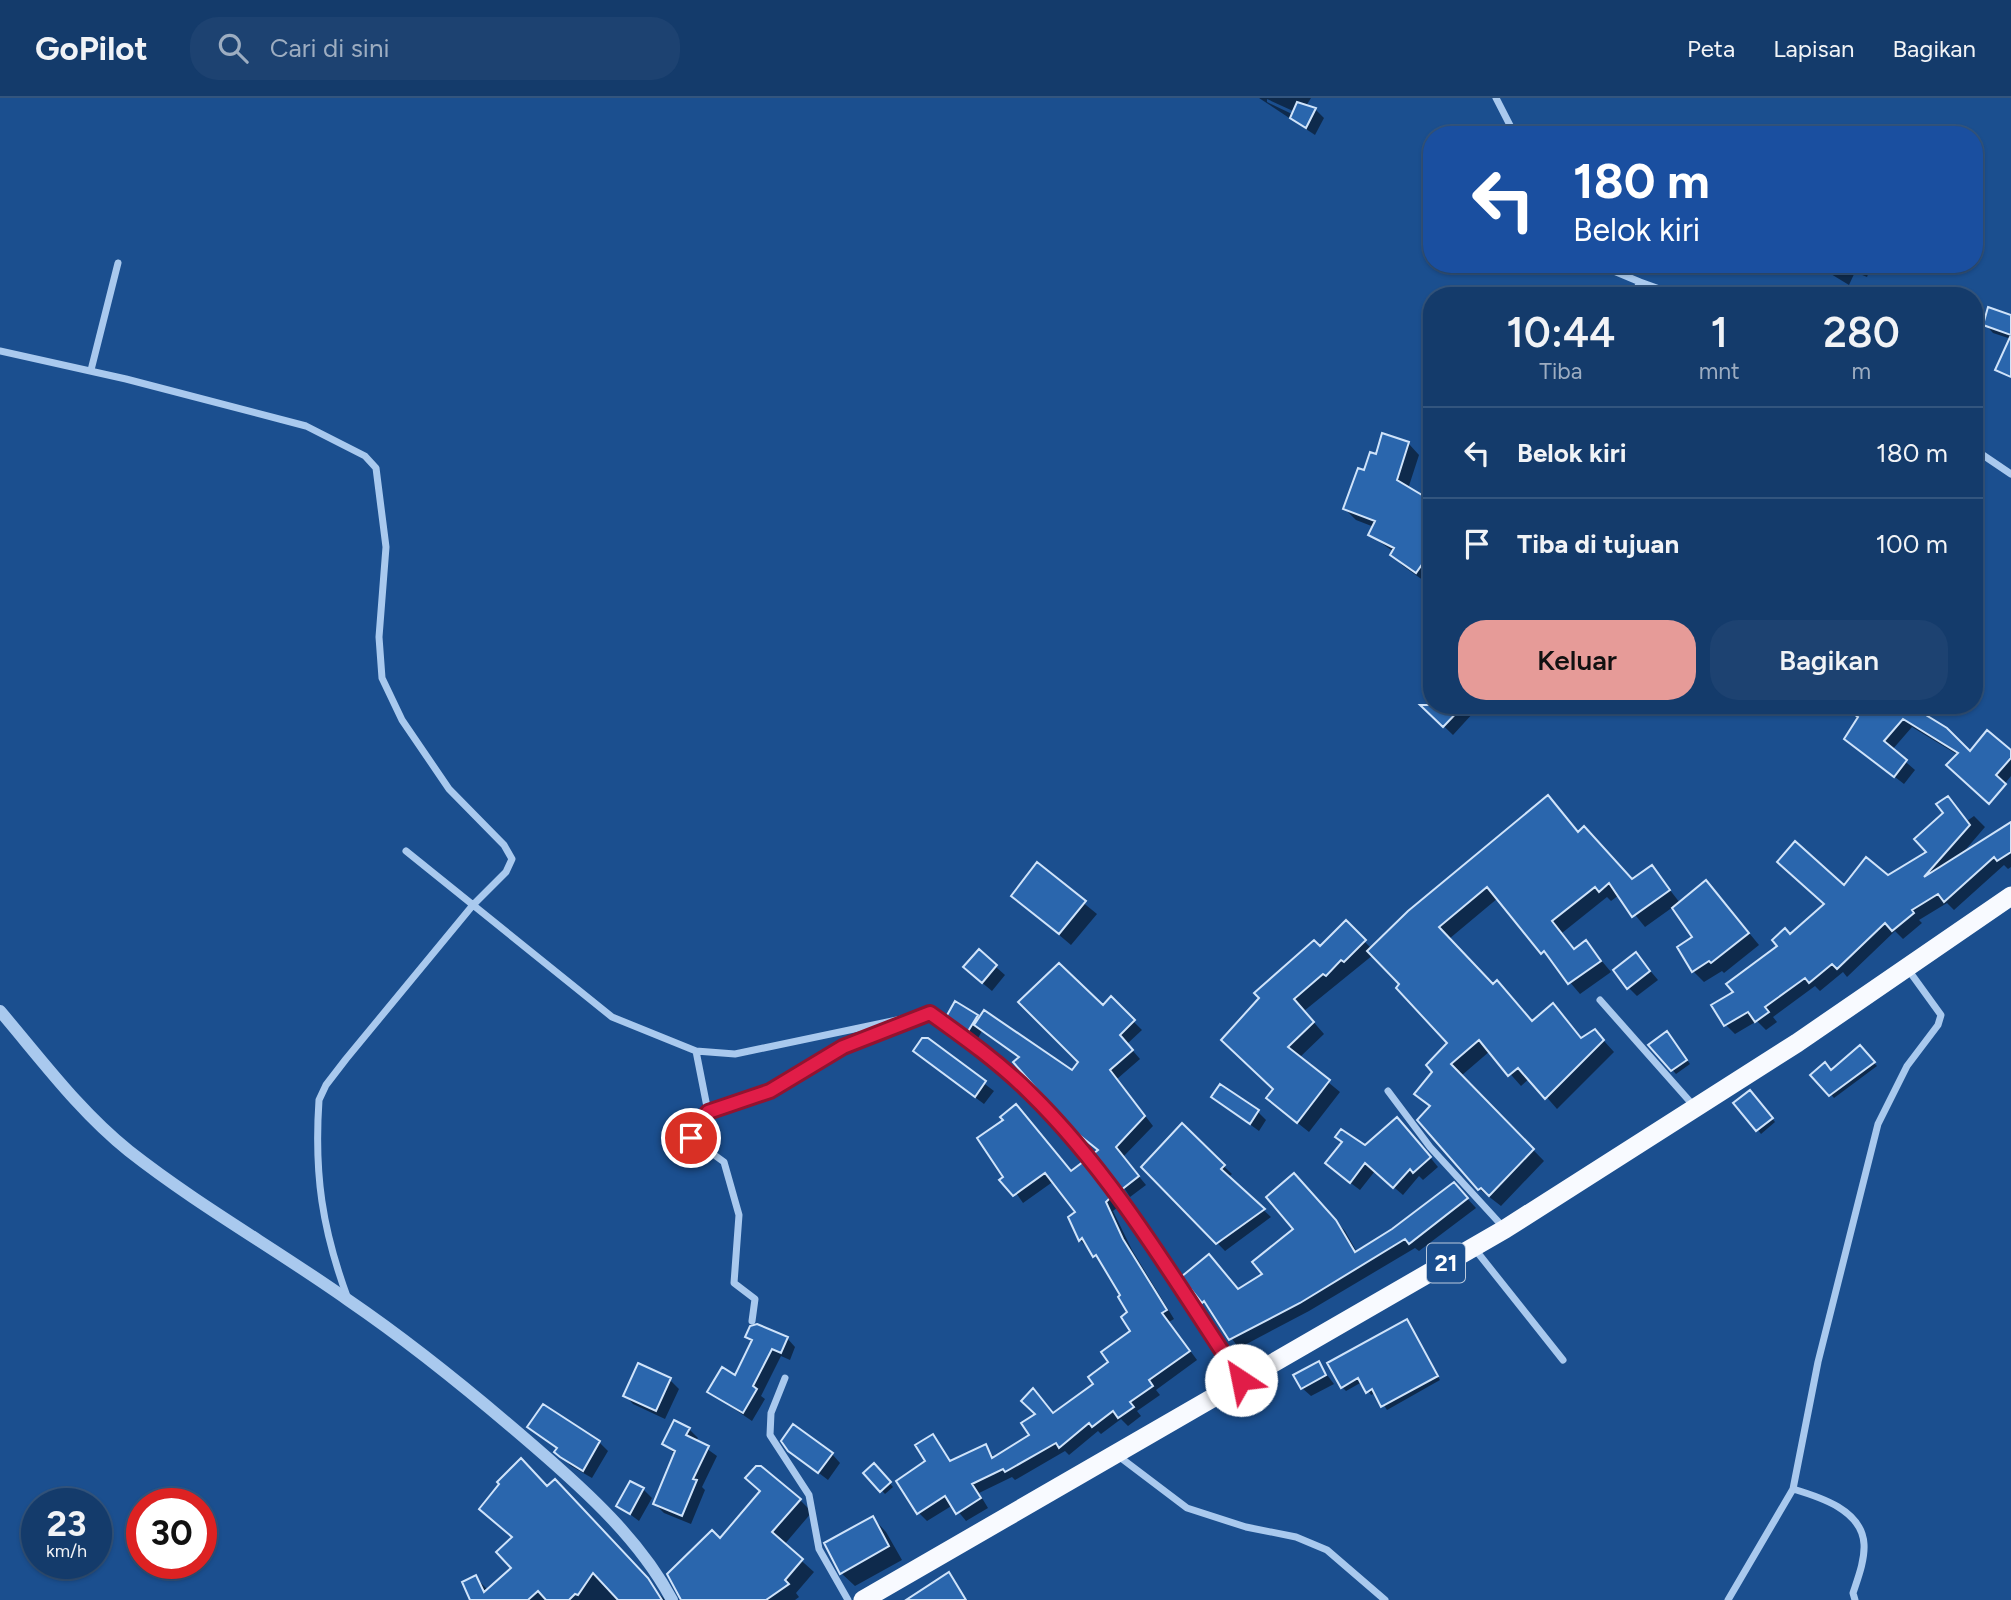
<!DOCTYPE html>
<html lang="id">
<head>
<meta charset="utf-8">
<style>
  :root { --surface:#143b6b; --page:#1d4271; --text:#f1f3f6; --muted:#9dadc1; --line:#33557e; --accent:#e69b98 }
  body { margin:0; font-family:Figtree,sans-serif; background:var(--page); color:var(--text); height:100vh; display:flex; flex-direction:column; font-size:26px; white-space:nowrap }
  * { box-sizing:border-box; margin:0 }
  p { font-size:23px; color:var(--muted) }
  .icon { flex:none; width:38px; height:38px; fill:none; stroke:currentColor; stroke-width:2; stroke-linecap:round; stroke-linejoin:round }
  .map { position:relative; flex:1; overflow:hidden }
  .details { position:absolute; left:1423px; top:189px; width:560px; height:427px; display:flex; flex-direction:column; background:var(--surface); border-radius:28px; box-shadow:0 2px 5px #0004,0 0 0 2px var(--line) }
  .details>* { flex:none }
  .hud { position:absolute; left:1423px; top:28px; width:560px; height:147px; border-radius:28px; box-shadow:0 2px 5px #0004,0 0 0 2px var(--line); background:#1a4fa0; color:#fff; overflow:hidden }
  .speed { position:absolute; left:21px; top:1390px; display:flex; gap:14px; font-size:35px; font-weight:700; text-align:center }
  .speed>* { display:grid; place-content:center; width:91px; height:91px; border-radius:50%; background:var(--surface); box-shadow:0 2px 5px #0004,0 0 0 2px var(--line); line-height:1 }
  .speed small { font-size:18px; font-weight:400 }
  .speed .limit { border:10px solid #d22; background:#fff; color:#111 }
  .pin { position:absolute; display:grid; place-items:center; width:60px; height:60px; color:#fff; margin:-30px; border:4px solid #fff; border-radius:50%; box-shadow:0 2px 7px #0007 }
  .me { position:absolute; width:77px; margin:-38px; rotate:326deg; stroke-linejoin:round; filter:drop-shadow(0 0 5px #0008) }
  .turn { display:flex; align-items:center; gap:24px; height:147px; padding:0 35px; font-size:32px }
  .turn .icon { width:91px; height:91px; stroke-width:2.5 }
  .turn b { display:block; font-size:49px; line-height:60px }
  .eta { display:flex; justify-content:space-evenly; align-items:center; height:119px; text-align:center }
  .eta b { font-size:42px; font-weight:600; line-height:49px }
  .cta { display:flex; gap:14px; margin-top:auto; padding:14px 35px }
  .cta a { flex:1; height:80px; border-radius:28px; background:var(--accent); color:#111; font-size:28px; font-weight:600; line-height:80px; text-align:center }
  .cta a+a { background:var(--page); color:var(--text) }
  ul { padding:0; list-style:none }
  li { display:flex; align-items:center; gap:21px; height:91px; padding:0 35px; border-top:2px solid var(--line) }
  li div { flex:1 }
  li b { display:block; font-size:26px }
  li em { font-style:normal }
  header { display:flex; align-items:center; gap:42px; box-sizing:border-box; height:98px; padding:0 35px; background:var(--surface); border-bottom:2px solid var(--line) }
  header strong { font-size:33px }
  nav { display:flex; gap:38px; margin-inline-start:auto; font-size:24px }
  .search { width:490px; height:63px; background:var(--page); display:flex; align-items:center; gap:18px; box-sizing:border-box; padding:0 24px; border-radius:28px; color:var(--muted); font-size:26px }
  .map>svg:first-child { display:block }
</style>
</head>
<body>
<header>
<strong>GoPilot</strong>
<div class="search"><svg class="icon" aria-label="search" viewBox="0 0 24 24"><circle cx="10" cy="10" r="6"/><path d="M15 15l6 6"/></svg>Cari di sini</div>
<nav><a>Peta</a><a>Lapisan</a><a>Bagikan</a></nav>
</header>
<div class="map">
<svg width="2011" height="1502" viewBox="0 0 2011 1502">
  <rect width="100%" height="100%" fill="#1b4f8f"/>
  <!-- shadow -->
  <path fill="#0007" fill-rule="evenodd" d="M1259,0h52l-5,8 9,3 9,9 -9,17zM1267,1l26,12 -1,3 -25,-12z
    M1829,166h43l-5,13 -12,-5 -6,13 -23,-14z
    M2011,218v23l-18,-6 -8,-9z
    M1383,338l26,8 10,11 -11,34 20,12 4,-5v81l-5,6 -24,-17 -11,-11 2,-3 -24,-17 4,-8 -18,-7 -11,-11 32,-53z
    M1432,600v7h35l7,7 -21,23 -29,-28z
    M1905,607l65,49 41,-2v24l-22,27 -31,-48 -46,-28 -20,23 23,20 -11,14 -58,-45z
    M1548,699l31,36 54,48 19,-14 28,36 37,-9 42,51 -35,28 -2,-2 -18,11 -11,-11 2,-34 -22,-30 -28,20 -26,-32 -8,6 -4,-4 -45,36 13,17 11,-8 25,30 -31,22 -82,-96 -49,41 84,83 20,-16 29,33 13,-8 19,21 -57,57 -27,-31 -9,8 -31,-35 -29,25 83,85 -43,45 -22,-17 -59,-69 11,-13 -14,-14 18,-21 14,-29 -47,-59 -29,-29 -69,56 20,23 -25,24 41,34 -31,40 -29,-23 -5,-19 -41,-39 86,-103 26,-25 26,26z
    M1947,700l20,23 7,-5 11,11 -24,28 50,-31v43l-3,2 -4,-4 -50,45 -7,-7 -28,17 3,3 -19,16 -8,-8 -48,46 -4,-5 -23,19 -5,-5 -42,31 4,5 -11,8 -9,-9 -22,13 -9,-9 9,-33 109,-104 43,-11 42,-25 16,-39z
    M1037,767l60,49 -26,31 -58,-49z
    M979,854l26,23 -13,16 -18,-15z
    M1636,856l22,26 -21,16 -9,-9z
    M1111,901l31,31 -15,14 13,15 -23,20 36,47 -30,31 23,28 -16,12 -30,-46 -80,-93 -38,-27 -5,9 -29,-24h29l95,56 8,-10 23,-55z
    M1670,939l20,27 -14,10 -26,-29z
    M927,942l67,51 -10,13 -60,-45z
    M1859,950l18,18 -43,32 -21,-23 18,-3z
    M1754,998l21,26 -14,12 -25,-31z
    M1213,999l45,15 8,8 -7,11z
    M1182,1028l50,48 -4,3 43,40 -46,34 -81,-84z
    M1406,1030l32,39 -15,13 -4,-4 -16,19 -28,-24 -15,19 -24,-18 29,-24z
    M979,1040l92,35 12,-9 9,8 26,35 -5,4 19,39 42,69 -5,3 28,38 -41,30 4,5 -23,16 4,5 -13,10 -7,-7 -20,15 -3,-3 -29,24 -4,-4 -50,29 -3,-3 -33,16 9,15 -22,13 -13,-16 -26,16 -8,-8 13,-77 20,26 33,-15 10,11 37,-22 64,-52 36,-52 -9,-36 -20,-32 -23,-24 -2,-27 -24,-32 -31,22z
    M1303,1086l42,47 12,21 36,-21 61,-47 22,24 -57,43 -4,-3 -106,63 -70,37 -55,-71 54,14 26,-17 32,-45z
    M1407,1223l33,59 -53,30 -11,-17 -5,2 -9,-13 -16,9 -4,-4z
    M747,1239l40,1 8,9 -5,13 -9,-4 -20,40 4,3 -13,22 -43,-29 27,-14 17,-35z
    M1318,1265l16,21 -23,12 -9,-8z
    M670,1282l9,9 -14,30 -32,-15 -8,-9z
    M529,1328l70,16 9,9 -16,27 -21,-12 -15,-14 2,-2z
    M689,1331l9,9 -2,3 21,15 -15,31 3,3 -14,34 -27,-11 -9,-9 20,-50 -11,-10z
    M789,1352l43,4 8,9 -12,17z
    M874,1367l19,22 -8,7 -20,-21z
    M547,1390l20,5 98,107h-193l3,-23 13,13 25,-22v-30l-32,-29z
    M643,1391l9,9 -13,23 -20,-15z
    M800,1402l12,12 -28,33 30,27 -18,21 3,4 -4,3h-113l39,-59z
    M873,1420l13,14 16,28 -47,26 -14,-13z"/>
  <!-- building -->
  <path fill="#2a66ad" stroke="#cfe3fa" stroke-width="2" d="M1297,4l19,6 -10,20 -16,-10z
    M1988,209l23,8v20l-28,-10z
    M2011,237v42l-16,-7z
    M1382,335l27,9 -12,38 35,21v49l-16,23 -26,-18 4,-7 -26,-13 7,-14 -32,-12 15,-41 6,2 6,-18 6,2z
    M1420,607h44l-21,22z
    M1861,607h54l-2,2 34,21 23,23 17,-21 24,20v8l-15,17 10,9 -17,20 -43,-39 12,-12 -55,-34 -19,22 23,19 -13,17 -50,-38 14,-22 -3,-2z
    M1548,697l30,37 6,-6 48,53 20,-14 18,25 -38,27 -23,-34 -10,9 -4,-5 -43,34 22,28 12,-9 15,21 -33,23 -24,-33 -3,3 -54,-67 -48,40 54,57 4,-4 35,41 21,-18 28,35 14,-9 9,11 -59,59 -27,-31 -10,8 -29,-36 -28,24 83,85 -45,47 -8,-8 -3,2 -61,-70 13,-14 -16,-12 18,-22 -6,-7 21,-22 -51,-55 3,-4 -32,-33 41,-40z
    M1948,698l22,29 -46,52 87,-55v30l-14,9 -3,-4 -50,45 -6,-8 -26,16 2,3 -22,18 -7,-8 -48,46 -5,-5 -23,19 -4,-5 -40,29 4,5 -14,10 -7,-10 -24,14 -13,-21 22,-13 -7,-8 51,-38 -5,-6 13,-12 5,6 34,-30 -47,-42 18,-21 49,44 22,-28 22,18 38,-23 -12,-13 29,-26 -7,-9z
    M1037,764l49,39 -27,33 -48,-38z
    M1706,782l43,53 -38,30 -2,-2 -17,11 -15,-25 15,-10 -20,-29z
    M1346,822l20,20 -22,22 -3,-2 -15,16 -3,-2 -29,25 20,23 -26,25 42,33 -33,43 -31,-25 7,-9 -52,-49 38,-42 -5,-5 60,-53 6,6z
    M979,851l18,16 -15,18 -19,-16z
    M1636,854l14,19 -23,18 -14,-19z
    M1059,865l44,42 8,-9 24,24 -15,15 13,15 -23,20 35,46 -29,31 23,29 -18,14 -28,-36 5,-4 -25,-20 -60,-68 6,-5 -45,-32 10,-15 88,60 6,-8 -60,-60z
    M955,903l23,14 -11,18 -21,-16z
    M1667,933l20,29 -16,11 -23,-26z
    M922,940h6l58,43 -11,16 -62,-46z
    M1860,947l15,17 -46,34 -19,-21 15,-13 6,8z
    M1220,986l39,26 -9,14 -39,-27z
    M1750,992l23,28 -17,13 -23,-28z
    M1016,1006l55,67 12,-9 28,35 -5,5 17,37 44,71 -5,3 28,38 -41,29 4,6 -23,16 4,5 -16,11 -5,-7 -21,16 -3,-4 -30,25 -3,-5 -51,29 -2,-3 -31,15 9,14 -25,16 -11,-18 -28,18 -21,-33 29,-20 -10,-16 18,-11 17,27 36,-17 6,14 37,-23 -8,-12 14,-9 -14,-13 12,-13 20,25 40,-29 -5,-7 20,-15 -7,-10 29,-21 -9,-14 6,-5 -9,-15 2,-2 -24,-40 -3,2 -11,-19 -3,3 -11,-24 7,-5 -30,-39 -32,23 -14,-16 4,-3 -26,-39 26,-18 -3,-3z
    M1397,1019l34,40 -18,16 -3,-4 -17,19 -28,-25 -15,20 -25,-20 17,-21 -7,-5 6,-8 24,16z
    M1182,1025l43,42 -4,4 44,40 -49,35 -75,-77z
    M1294,1075l42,47 19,32 37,-23 62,-47 14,16 -59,46 -4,-5 -105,64 -71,37 -25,-39 -2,2 -21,-26 28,-23 29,35 24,-15 -10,-12 41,-33 -27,-32z
    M1407,1221l31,57 -57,31 -9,-18 -6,4 -8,-15 -17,10 -14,-25z
    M757,1226l31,13 -7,16 -9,-4 -19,37 4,3 -14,24 -36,-21 15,-25 13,8 17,-35 -7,-3 5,-11z
    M1319,1263l7,14 -25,14 -8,-14z
    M638,1265l33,15 -15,33 -33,-15z
    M543,1306l57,37 -17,30 -23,-14 -6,-5 3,-4 -30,-21z
    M674,1322l16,8 -4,7 23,11 -16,33 4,1 -15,36 -29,-12 22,-53 -13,-7z
    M793,1326l40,29 -15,20 -30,-22 -7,-10z
    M521,1360l26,28 8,-7 93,99 14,22h-44l-25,-27 -15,22 -3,-1 -6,6h-23l-8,-9 -10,9h-58l-8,-18 14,-7 8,17 27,-24 -15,-16 16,-15 -33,-28 20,-25 -2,-2z
    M874,1365l17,19 -11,10 -17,-19z
    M756,1368h5l40,33 -29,33 31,27 -18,21 4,4 -23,16h-85l-14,-26 45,-44 8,8 40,-47 -15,-13z
    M630,1383l14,7 -14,26 -14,-8z
    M873,1418l16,30 -49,28 -16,-31z
    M949,1474l17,28h-60z"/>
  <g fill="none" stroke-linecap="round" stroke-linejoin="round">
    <!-- minor -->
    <path stroke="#a9c9ee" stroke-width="7" d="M1496,0l19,37
      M1597,166l43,18 -7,14
      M1640,184l39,14
      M0,253l126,28 180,47 59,30 11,12 10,79 -7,90 3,41 20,42 47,69 55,56 8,14 -6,13 -33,33 -127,154 -20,26 -7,15c-5,74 3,129 29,199
      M91,272l27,-107
      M1974,351l37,25
      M406,753l206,166 84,34 39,3 195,-41c35,25 69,50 100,80 81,79 148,192 211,287
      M1600,902l93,105
      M696,953l12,61 62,-21 73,-44 67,-26
      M1388,993l42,56 75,82
      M708,1014l-17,26 33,24 15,53 -5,68 21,16 -3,22
      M1474,1150l89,112
      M785,1280l-14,35 -1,22 39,60 10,54 29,51
      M1117,1357l70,53 59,19 50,10 31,13 58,50
      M1793,1391c27,8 69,21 71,55 1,16 -6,34 -11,49l2,7
      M1728,1502l65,-111 25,-127 60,-238 29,-58 31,-41 3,-10 -34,-47"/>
    <!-- tertiary -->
    <path stroke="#a9c9ee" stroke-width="12" d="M0,913c41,48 79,100 129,140 70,55 147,98 219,149 66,45 127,95 187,147 52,45 105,93 137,153"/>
    <!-- trunk -->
    <path stroke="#f8faff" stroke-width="19" d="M863,1502l642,-371 292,-186 214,-147"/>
  </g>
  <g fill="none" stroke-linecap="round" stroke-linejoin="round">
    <defs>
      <path id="route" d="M691,1040l17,-26 62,-21 73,-44 87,-34c35,25 70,50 100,80 83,81 147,191 211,287"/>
    </defs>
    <!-- route casing -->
    <use href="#route" stroke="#92132f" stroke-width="18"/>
    <!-- route -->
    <use href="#route" stroke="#e11d48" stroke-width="12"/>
  </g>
  <g text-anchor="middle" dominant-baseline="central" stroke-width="7" stroke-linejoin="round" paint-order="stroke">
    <!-- shield labels -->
    <rect fill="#1b4f8f" stroke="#bbcadd" stroke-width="2" x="1427" y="1145.5" width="38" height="39" rx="5"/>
    <g font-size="23" font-weight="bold" fill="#fff">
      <text x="1446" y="1165">21</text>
    </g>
  </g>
</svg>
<div class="speed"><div>23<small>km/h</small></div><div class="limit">30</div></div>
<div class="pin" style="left:691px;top:1040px;background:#d93025"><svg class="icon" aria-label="arrive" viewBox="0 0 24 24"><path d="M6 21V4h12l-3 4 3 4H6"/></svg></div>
<svg class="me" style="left:1241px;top:1282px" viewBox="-20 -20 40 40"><circle r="19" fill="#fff"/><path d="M0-13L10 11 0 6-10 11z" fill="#e11d48"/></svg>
<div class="hud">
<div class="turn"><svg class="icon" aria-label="left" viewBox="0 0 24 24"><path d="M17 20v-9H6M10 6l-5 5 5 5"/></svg><div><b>180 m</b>Belok kiri</div></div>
</div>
<section class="details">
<div class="eta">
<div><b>10:44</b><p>Tiba</p></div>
<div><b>1</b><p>mnt</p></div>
<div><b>280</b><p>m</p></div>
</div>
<ul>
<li><svg class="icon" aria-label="left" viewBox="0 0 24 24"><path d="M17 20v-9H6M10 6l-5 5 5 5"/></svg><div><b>Belok kiri</b></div><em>180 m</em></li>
<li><svg class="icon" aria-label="arrive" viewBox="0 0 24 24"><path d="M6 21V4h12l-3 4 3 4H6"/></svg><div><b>Tiba di tujuan</b></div><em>100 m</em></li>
</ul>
<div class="cta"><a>Keluar</a><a>Bagikan</a></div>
</section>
</div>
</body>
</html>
